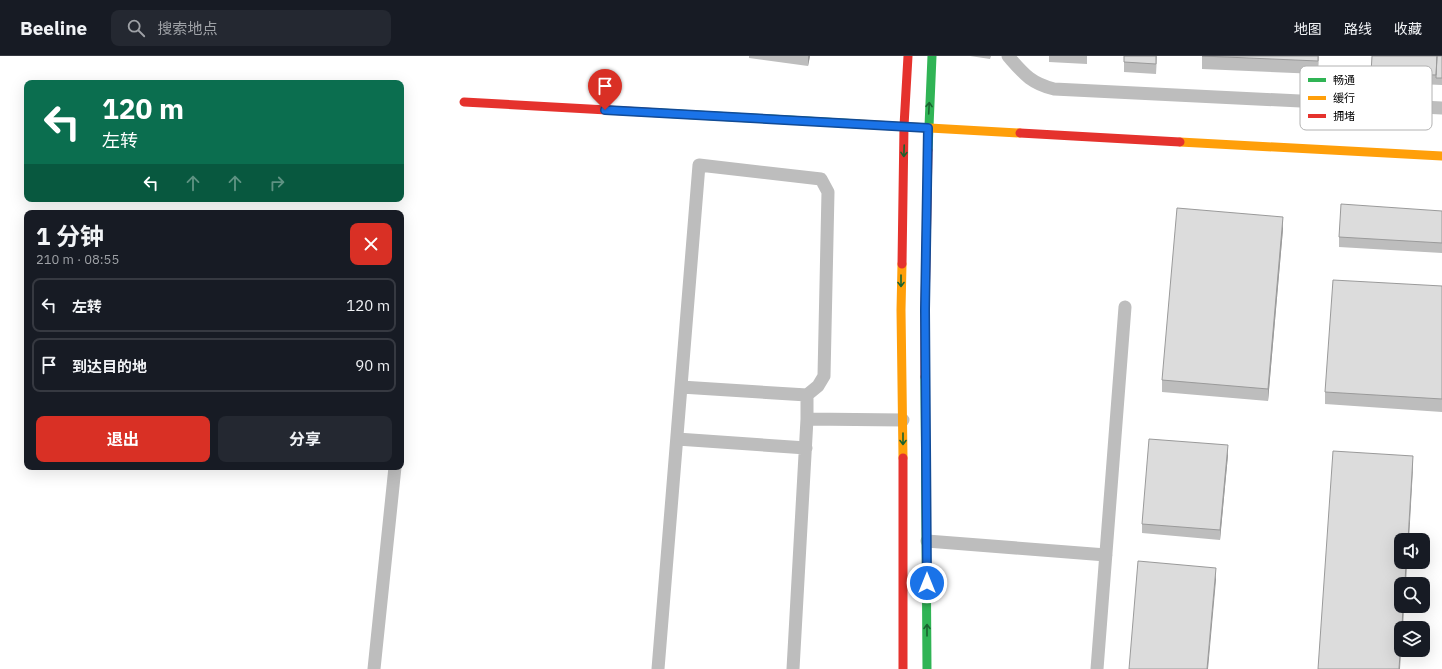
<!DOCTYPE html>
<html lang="zh">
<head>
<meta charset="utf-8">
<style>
  :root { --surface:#171b24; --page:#242831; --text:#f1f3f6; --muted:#9ea1a6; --line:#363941; --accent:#d93025 }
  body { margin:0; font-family:"IBM Plex Sans","Noto Sans SC",sans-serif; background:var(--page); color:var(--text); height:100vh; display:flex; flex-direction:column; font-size:15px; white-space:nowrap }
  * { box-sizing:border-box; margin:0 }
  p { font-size:13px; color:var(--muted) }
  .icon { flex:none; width:22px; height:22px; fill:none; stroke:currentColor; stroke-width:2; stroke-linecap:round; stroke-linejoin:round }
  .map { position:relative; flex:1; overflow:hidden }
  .details { position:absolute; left:24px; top:154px; width:380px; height:260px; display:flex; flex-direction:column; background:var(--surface); border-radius:8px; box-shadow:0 4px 16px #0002 }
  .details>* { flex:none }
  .guide { position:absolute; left:24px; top:24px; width:380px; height:122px; border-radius:8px; box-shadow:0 4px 16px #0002; background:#0b6e4f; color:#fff; overflow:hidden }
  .buttons { position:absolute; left:1394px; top:477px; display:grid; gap:8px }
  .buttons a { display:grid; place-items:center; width:36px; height:36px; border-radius:8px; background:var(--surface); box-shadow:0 4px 16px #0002; font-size:20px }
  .pin { position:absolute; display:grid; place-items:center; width:34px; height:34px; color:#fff; margin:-41px -17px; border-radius:50% 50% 50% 0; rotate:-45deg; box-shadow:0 0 4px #0007 }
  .pin .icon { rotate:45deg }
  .me { position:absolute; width:44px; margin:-22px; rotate:0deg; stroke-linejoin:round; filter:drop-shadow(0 0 3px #0008) }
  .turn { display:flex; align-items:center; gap:14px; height:84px; padding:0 12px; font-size:18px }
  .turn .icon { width:52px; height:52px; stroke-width:2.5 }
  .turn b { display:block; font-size:28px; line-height:34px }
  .lanes { display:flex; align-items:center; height:38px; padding:0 12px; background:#0003; justify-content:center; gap:20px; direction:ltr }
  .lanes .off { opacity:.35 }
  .round { display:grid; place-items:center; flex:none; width:42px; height:42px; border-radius:8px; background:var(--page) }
  .head { display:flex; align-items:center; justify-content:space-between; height:68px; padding:0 12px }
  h1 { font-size:24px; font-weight:700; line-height:30px }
  .action { display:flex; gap:8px; margin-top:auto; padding:8px 12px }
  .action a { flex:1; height:46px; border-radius:8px; background:var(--accent); color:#fff; font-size:16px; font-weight:700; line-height:46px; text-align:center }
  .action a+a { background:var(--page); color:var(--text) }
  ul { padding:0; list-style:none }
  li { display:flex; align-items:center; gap:12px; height:54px; margin:0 8px 6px; padding:0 4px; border:2px solid var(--line); border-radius:8px }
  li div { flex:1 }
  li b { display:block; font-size:15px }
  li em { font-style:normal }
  header { display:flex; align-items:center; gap:24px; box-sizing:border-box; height:56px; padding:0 20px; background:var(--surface); border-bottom:1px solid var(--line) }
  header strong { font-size:19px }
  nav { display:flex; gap:22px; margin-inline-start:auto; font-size:14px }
  .search { width:280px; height:36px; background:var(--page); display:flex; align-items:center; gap:10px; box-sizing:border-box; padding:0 14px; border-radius:8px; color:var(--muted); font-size:15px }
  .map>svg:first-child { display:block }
</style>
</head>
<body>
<header>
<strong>Beeline</strong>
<div class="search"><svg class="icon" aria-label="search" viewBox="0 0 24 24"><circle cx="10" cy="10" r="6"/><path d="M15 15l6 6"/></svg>搜索地点</div>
<nav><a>地图</a><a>路线</a><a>收藏</a></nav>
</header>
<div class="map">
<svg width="1442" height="613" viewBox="0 0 1442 613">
  <rect width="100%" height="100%" fill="#fff"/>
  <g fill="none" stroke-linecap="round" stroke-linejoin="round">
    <!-- lane -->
    <path stroke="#bdbdbd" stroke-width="13" d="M1008,0c15,17 22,27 46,33l388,19
      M681,331l126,8
      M677,383l129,9
      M927,485l179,14
      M374,613l21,-202
      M658,613l41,-504 122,14 7,13 -4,184 -6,10 -11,9v24
      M793,613l14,-250 96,1
      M1097,613l28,-362"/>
    <!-- fast -->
    <path stroke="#30b455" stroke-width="9" d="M661,57l198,11
      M928,94l4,-94
      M925,321l2,292"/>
    <!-- slow -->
    <path stroke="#ff9f0a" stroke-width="9" d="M859,68l161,9
      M1180,86l262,14
      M902,208l-1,46 2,148"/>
    <!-- jam -->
    <path stroke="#e5322d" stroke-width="9" d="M464,46l197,11
      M1020,77l160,9
      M902,208l2,-138 4,-70
      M925,321v-67l3,-160
      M903,402v211"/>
  </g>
  <!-- wall -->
  <path fill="#bdbdbd" d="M749,0h61l-2,10 -59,-8z
    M970,0h21l-1,3z
    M1049,0h38v8l-38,-2z
    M1124,0h33l-1,18 -32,-2z
    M1202,0h117l-1,18 -116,-5z
    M1442,0v29l-71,-3v-9z
    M1442,155v42l-103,-6v-10z
    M1283,173l-15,172 -106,-9v-12z
    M1442,230v126l-117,-8v-12z
    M1228,399l-8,85 -78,-7v-9z"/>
  <!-- shaded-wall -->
  <path fill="#9a9a9a" d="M808,0h2l-2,10z
    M1283,161v12l-15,172v-12z
    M1228,389v10l-8,85v-10z
    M1413,400v12l-4,72h-1z
    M1406,506h1l-1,22h-1z
    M1216,512v12l-8,89h-1z
    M1403,550h1l-1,22h-1z
    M1401,583v11l-1,19h-1z"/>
  <!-- building -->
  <path fill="#dcdcdc" stroke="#9a9a9a" d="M1124,0h32v8l-32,-2z
    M1202,0h116v5z
    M1372,0h65l-1,19 -65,-2z
    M1437,0h5v22h-6z
    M1341,148l101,7v32l-103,-6z
    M1177,152l106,9 -15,172 -106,-9z
    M1333,224l109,6v113l-117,-7z
    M1149,383l79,6 -8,85 -78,-6z
    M1333,395l80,5 -5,84h-7v22h5l-1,22h-4v22h2l-1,22h-1v11l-2,30h-81z
    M1138,505l78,7 -9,101h-78z"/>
  <!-- one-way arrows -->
  <defs><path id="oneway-shaft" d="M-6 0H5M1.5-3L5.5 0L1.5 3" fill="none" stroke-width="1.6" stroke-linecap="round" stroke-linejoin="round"/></defs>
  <g stroke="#1a632f">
    <use href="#oneway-shaft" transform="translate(929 52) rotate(-87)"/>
    <use href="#oneway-shaft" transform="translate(904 95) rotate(92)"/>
    <use href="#oneway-shaft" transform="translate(901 225) rotate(90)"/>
    <use href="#oneway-shaft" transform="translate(903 383) rotate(90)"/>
    <use href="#oneway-shaft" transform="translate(927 574) rotate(-90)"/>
  </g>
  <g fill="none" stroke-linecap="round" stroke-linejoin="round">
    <defs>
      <path id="route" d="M605,54l323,18 -3,182 2,273"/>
    </defs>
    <!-- route casing -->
    <use href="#route" stroke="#114b97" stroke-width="10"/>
    <!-- route -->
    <use href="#route" stroke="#1a73e8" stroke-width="7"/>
  </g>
  <!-- legend -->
  <rect x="1300" y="10" width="132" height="64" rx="6" fill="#fff" stroke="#b2b2b2" stroke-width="1"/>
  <rect x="1308" y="22" width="18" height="4" fill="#30b455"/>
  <rect x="1308" y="40" width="18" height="4" fill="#ff9f0a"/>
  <rect x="1308" y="58" width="18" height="4" fill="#e5322d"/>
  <g font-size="11" fill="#000">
    <text x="1333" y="28">畅通</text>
    <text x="1333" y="46">缓行</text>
    <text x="1333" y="64">拥堵</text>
  </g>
</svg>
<div class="buttons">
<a><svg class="icon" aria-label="sound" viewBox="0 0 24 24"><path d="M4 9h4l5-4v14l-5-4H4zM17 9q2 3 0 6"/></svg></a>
<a><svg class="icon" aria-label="search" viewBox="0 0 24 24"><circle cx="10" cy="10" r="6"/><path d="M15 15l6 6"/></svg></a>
<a><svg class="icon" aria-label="layers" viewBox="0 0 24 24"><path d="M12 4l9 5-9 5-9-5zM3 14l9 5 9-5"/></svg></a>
</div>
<div class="pin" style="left:605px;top:54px;background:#d93025"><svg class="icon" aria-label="arrive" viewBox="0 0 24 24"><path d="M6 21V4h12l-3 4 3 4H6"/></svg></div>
<svg class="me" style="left:927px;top:527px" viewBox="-20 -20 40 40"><circle r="17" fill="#1a73e8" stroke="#fff" stroke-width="3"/><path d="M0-11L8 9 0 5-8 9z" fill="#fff"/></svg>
<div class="guide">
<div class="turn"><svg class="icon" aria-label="left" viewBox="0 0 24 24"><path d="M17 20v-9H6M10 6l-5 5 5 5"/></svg><div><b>120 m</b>左转</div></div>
<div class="lanes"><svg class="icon" aria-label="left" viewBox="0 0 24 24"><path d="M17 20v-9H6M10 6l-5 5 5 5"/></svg><svg class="icon off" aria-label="ahead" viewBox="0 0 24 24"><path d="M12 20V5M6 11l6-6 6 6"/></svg><svg class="icon off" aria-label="ahead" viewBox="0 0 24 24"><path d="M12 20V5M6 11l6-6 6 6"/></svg><svg class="icon off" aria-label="right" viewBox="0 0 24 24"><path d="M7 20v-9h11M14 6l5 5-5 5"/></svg></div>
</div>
<section class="details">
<div class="head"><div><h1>1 分钟</h1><p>210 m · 08:55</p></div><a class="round" style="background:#d93025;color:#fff"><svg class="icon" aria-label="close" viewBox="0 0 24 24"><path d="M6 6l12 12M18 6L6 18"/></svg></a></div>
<ul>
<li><svg class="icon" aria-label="left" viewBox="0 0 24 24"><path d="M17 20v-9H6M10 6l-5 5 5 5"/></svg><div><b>左转</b></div><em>120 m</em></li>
<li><svg class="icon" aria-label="arrive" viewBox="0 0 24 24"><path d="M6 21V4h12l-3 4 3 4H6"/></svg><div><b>到达目的地</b></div><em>90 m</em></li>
</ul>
<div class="action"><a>退出</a><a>分享</a></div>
</section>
</div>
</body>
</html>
